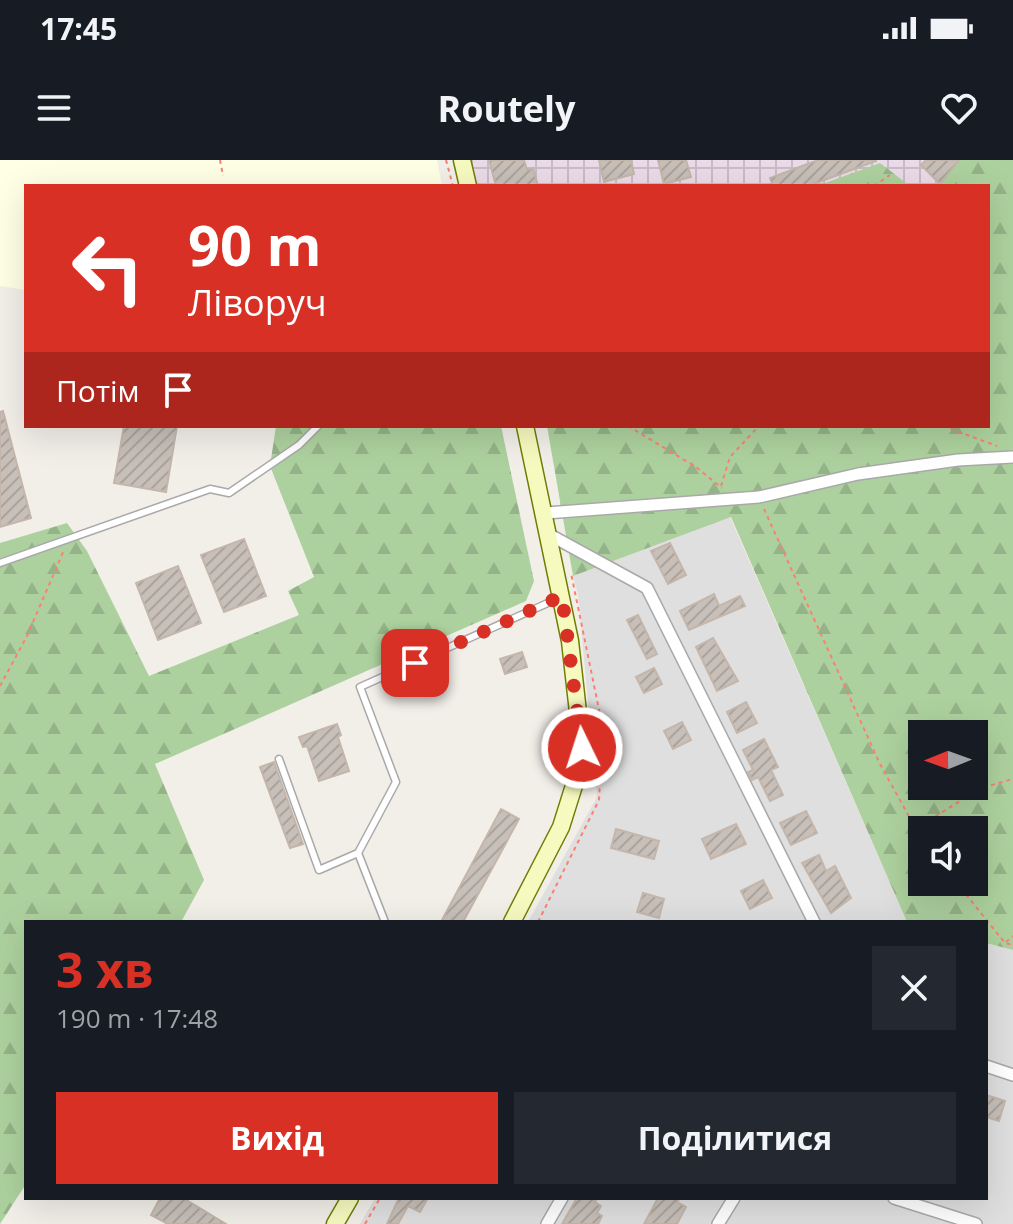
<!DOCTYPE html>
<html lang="uk">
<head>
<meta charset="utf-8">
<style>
  :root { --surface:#171b24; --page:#242831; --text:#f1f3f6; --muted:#9ea1a6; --accent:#d93025 }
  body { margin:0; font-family:"Open Sans",sans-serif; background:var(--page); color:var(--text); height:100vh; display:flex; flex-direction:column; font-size:30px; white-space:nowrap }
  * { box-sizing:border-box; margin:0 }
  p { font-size:26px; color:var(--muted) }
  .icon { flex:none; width:44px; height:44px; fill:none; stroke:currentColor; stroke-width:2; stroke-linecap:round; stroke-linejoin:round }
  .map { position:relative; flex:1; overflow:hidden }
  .details { position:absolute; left:24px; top:760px; width:964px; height:280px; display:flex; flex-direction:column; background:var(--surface); border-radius:0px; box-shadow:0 8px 32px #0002 }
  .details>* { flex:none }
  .top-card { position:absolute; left:24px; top:24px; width:966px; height:244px; border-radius:0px; box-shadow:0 8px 32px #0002; background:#d93025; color:#fff; overflow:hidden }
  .needle { width:52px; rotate:269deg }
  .buttons { position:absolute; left:908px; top:560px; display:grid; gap:16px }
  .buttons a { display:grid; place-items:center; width:80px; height:80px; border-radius:0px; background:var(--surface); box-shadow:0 8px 32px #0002; font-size:40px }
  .pin { position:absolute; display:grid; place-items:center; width:68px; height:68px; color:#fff; margin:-34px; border-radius:16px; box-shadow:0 4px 12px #0006 }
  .me { position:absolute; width:88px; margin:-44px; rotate:356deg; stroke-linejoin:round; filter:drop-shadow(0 0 6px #0008) }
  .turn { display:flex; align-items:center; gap:28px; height:168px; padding:0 32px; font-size:36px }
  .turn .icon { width:104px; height:104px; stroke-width:2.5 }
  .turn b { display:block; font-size:56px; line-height:68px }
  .then { display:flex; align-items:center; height:76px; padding:0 32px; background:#0003; gap:16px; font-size:30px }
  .round { display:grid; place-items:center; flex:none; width:84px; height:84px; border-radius:0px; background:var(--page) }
  .headline { display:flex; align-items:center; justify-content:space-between; height:136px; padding:0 32px }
  h1 { font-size:48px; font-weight:700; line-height:60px; color:var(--accent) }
  .cta { display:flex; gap:16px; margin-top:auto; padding:16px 32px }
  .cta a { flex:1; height:92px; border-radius:0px; background:var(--accent); color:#fff; font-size:32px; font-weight:700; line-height:92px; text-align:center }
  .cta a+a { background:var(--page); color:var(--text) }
  .status { display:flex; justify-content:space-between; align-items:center; height:56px; padding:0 40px; background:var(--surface); direction:ltr }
  .status svg { height:22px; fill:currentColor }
  header { display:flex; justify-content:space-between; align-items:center; height:104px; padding:0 32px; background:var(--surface); font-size:36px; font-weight:700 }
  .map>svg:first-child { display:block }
</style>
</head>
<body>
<div class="status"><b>17:45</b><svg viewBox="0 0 49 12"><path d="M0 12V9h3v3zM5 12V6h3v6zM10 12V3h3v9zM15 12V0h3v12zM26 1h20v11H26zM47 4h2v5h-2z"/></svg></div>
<header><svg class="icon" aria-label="menu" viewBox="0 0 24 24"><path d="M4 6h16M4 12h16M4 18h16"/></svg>Routely<svg class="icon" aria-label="heart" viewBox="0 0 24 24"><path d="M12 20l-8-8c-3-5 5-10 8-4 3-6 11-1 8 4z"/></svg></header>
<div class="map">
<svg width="1013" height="1064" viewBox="0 0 1013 1064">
  <defs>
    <pattern id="industrial-grid" width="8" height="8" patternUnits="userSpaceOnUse" patternTransform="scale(2)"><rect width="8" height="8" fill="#ebdbe8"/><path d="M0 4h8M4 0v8" fill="none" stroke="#c9bcc7"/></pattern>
    <pattern id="forest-firs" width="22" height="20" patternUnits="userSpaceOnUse" patternTransform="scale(2)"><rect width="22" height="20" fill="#add19e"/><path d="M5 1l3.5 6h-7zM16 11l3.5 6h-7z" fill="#95b388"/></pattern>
    <pattern id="building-hatch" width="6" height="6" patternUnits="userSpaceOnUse" patternTransform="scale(2)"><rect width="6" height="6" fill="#c7bfb8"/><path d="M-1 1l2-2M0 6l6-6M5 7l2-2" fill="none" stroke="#aba49e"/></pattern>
  </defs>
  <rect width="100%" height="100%" fill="#f2efe9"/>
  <!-- residential -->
  <path fill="#e0dfdf" d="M730,357l177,405h-379l69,-125 -19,-202 -5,-19z
    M986,783l27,7v274h-653l15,-26h611z"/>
  <!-- industrial -->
  <path fill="url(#industrial-grid)" d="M462,0h497l-20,26h-29l-31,-22 -62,22h-349z"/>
  <!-- education -->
  <path fill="#ffffe5" d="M0,0h437l5,26h-416v104l-26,-4z"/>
  <!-- forest -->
  <path fill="url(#forest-firs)" fill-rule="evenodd" d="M959,0h54v790l-27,-7v-21h-79l-176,-405 -158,59 -26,-150h441v-240h-49zM922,574h52v52h-52zM922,670h52v52h-52z
    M880,3l30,23h-93z
    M276,266h225l33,155 -8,20 -371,163 49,116 -23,42h-155v262l-26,40v-681l67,-20 20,28 62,125 150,-61 -11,-24 26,-14 -44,-111z"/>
  <!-- building -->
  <path fill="url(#building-hatch)" stroke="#c4b6ab" stroke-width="2" d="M489,0h35l3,10 6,-2 5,18h-42z
    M599,0h32l3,14 -30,8z
    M658,0h28l5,17 -27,7z
    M818,0h58v1l-68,25h-35l-3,-8z
    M926,0h33l-19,24 -19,-19z
    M3,251l28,107 -31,9v-115z
    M124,266h53l-11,66 -52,-9z
    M244,379l22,57 -42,16 -23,-57z
    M670,383l16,32 -18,9 -17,-33z
    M178,406l23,57 -43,17 -22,-57z
    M714,434l5,12 21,-10 5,10 -56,24 -9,-19z
    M638,455l19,39 -10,5 -20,-39z
    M713,478l25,43 -21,10 -21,-44z
    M522,492l5,15 -22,7 -5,-15z
    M654,508l8,16 -18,9 -8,-16z
    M746,542l11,21 -20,10 -10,-21z
    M682,562l9,18 -18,9 -9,-18z
    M337,564l4,11 -3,2 11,34 -30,10 -12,-35 -4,1 -4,-10z
    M764,579l14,28 -7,3 12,25 -13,6 -12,-24 -6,3 -4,-8 5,-2 -10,-20z
    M274,602l29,82 -13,4 -30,-81z
    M501,649l18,10 -56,103h-22z
    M806,651l11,22 -26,12 -11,-22z
    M736,664l10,20 -35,15 -9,-20z
    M616,669l43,12 -5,18 -43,-11z
    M819,695l7,16 9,-5 16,32 -20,15 -29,-50z
    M763,720l9,18 -22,11 -9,-18z
    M643,733l21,6 -5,19 -22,-6z
    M986,935l19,6 -6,20 -13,-4z
    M160,1038h23l43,26h-58l-17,-9z
    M394,1038h34l-8,14 -12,-6 -10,18h-11l11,-24z
    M577,1038h20l-2,4 6,4 -4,7 5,3 -4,8h-36z
    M658,1038h22l-3,4 9,5 -9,17h-33z"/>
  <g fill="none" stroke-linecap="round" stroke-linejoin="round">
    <defs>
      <path id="lane" d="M0,403l210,-74 19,4 70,-48 19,-19
        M279,599l40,111 39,-17 38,-71 -36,-95 199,-89
        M358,693l27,69"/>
      <path id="street" d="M546,353l213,-16 99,-23 100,-14 55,-3
        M550,375l97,53 167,334
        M986,906l27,9
        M894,1038l82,26
        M547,1064l15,-26
        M718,1064l16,-26"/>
      <path id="secondary" d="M462,0l6,26
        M512,762l49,-95 16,-51 5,-28 -12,-107 -45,-215
        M335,1064l15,-26"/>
    </defs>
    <!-- lane casing -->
    <use href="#lane" stroke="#a9a9a9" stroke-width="9"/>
    <!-- street casing -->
    <use href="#street" stroke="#a9a9a9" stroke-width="14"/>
    <!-- secondary casing -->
    <use href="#secondary" stroke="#707d05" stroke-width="19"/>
    <!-- path -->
    <path stroke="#fa8072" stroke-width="2" stroke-dasharray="4 4" stroke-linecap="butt" d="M220,0l3,16
      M446,0l7,26
      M874,26l16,-11
      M628,266l68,41 26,21
      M943,266l54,20
      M721,326l9,-29 29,-31
      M764,349l116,255 42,76
      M0,526l27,-50 37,-86
      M915,669l66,-41 32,-9
      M956,722l49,61 8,2
      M538,762l61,-122 4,-71 -32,-156
      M1006,782l7,-6
      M365,1064l15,-26"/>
    <!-- lane -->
    <use href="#lane" stroke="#fff" stroke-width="6"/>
    <!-- street -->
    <use href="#street" stroke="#fff" stroke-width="11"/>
    <!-- secondary -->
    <use href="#secondary" stroke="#f7fabf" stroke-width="16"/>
  </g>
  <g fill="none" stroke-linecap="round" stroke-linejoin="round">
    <!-- route -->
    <path stroke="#d93025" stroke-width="14" stroke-dasharray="0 25.2" d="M415,503l147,-67 20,152"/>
  </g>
</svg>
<div class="buttons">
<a><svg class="needle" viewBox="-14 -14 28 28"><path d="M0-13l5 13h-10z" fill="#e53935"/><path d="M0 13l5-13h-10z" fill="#9ea1a6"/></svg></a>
<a><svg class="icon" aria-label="sound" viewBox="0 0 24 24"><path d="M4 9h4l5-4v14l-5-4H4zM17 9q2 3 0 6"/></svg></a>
</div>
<div class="pin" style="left:415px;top:503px;background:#d93025"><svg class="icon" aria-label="arrive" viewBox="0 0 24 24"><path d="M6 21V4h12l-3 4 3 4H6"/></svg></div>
<svg class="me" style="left:582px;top:588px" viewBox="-20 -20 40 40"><circle r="17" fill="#d93025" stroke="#fff" stroke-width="3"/><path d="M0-11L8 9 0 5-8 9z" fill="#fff"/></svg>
<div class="top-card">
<div class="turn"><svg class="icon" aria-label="left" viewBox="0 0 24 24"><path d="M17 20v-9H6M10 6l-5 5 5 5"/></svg><div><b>90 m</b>Ліворуч</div></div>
<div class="then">Потім<svg class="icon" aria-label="arrive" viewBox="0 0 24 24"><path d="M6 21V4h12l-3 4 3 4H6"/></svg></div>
</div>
<section class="details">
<div class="headline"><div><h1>3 хв</h1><p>190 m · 17:48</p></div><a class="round"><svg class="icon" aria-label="close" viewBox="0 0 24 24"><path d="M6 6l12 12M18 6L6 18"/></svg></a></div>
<div class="cta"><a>Вихід</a><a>Поділитися</a></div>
</section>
</div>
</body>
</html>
